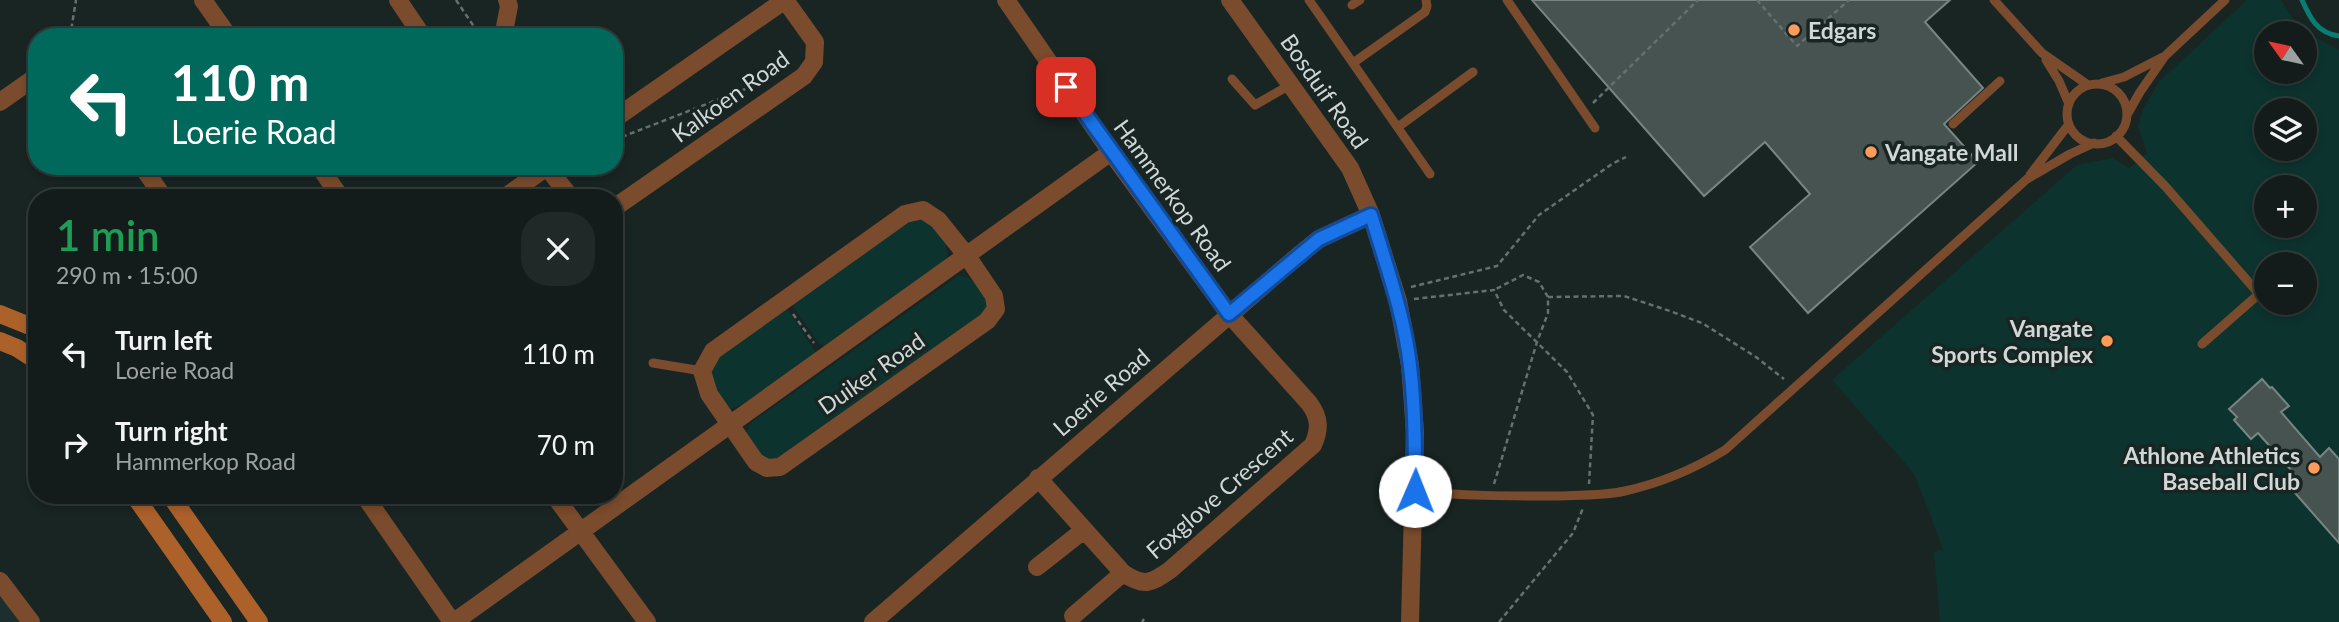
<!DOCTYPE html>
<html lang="en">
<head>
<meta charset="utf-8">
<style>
  :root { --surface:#131c1a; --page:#202927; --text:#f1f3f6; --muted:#9da1a2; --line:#323a39 }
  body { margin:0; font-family:Lato,sans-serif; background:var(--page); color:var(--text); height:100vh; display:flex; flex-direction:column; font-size:26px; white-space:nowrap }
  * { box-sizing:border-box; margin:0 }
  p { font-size:23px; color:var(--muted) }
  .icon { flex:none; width:38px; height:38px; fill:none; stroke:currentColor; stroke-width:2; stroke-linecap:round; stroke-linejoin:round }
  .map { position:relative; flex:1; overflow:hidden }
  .drawer { position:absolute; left:28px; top:189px; width:595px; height:315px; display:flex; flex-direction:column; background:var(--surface); border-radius:28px; box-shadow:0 4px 10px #0003,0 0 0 2px var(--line) }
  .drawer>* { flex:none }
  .guide { position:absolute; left:28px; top:28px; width:595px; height:147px; border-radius:28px; box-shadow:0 4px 10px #0003,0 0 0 2px var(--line); background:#00695c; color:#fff; overflow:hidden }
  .needle { width:46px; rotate:303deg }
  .buttons { position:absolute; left:2254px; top:21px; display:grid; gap:14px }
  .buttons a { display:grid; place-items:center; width:63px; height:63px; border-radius:50%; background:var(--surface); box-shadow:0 4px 10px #0003,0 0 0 2px var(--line); font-size:35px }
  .pin { position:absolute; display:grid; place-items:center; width:60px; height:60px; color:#fff; margin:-30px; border-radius:14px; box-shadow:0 4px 10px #0006 }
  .me { position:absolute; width:77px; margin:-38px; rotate:1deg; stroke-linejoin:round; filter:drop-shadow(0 0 5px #0008) }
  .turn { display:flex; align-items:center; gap:24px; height:147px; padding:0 28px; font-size:32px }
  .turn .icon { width:91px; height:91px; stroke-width:2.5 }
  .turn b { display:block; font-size:49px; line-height:60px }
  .round { display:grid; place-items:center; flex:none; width:74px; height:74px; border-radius:28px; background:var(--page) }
  .headline { display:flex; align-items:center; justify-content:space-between; height:119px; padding:0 28px }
  h1 { font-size:42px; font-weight:600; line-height:52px; color:#1e9e55 }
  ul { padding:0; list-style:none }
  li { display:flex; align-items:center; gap:21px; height:91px; padding:0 28px }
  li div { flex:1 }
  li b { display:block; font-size:26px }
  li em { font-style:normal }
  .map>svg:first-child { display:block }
</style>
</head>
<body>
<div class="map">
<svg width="2339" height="622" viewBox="0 0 2339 622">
  <rect width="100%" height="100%" fill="#192523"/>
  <!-- built -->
  <path fill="#1b2f2c" d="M0,581l31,41h-31z"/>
  <!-- green -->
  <path fill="#0d332f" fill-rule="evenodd" d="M2247,0h34l19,29 39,21v572h-399l-6,-70 9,-3 -27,-71 -5,-8 -79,-90 245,-215 35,-7 17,10 18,-15 -9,-27 5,-17 16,-27zM2266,33h39v39h-39zM2266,110h39v39h-39zM2266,187h39v39h-39zM2266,264h39v39h-39z
    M919,218c17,5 30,22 28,40l-7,7 -116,82 -6,-5 -27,-39 118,-84z
    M958,276c12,-1 26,12 30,25 1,3 -1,8 -1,11l-208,148 -15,1 -18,-28 6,-11z
    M784,308l5,3 27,42 -75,52 -11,4 -8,-7 -15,-34 6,-10z"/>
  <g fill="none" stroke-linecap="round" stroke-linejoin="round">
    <!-- stream -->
    <path stroke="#087d72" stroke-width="5" d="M2302,0c8,18 15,33 37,36"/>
  </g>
  <!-- building -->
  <path fill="#475351" stroke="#778583" stroke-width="2" d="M1532,0h418l-25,22 58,66 -39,36 34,38 -170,151 -58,-66 60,-53 -45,-52 -61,54z
    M2262,379l8,9 2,-1 17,19 -8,6 39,45 9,-9 10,11v84l-51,-58 9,-8 -39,-44 -7,6 -17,-19 3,-3 -8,-8z"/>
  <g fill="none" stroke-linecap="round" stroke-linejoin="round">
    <!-- path -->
    <path stroke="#66706e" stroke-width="2.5" stroke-dasharray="5 3.5" stroke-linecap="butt" d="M456,0l25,37
      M1757,0l40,46 52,-46
      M70,37l6,-37
      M1593,103l105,-103
      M614,140l152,-59
      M1411,287l86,-21 42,-51 73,-51 14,-7
      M1548,297l76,-1 46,15 32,12 54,34 28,22
      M1414,299l80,-9 10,20 63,62 26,43 -4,69
      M793,314l21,29
      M1494,484l43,-142 11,-29v-16l-9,-15 -16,-7 -29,15
      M1142,622l2,-3
      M1499,622l74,-89 10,-25"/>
    <!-- lane -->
    <path stroke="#7a4b2c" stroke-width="9" d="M1309,0l121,174
      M1507,0l88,128
      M1994,0l48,53 46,32
      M1352,5l8,-5
      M2046,60l13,21 10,23
      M1353,63l72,-51 2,-6 -1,-6
      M1232,79l23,26 35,-20
      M2102,83l22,-6 39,-20
      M2067 114a30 30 0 1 1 60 0a30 30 0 1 1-60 0Z
      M2127,115l13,-23 25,-36 60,-56
      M1953,124l47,-43
      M1398,127l75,-55
      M2116,136l49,50 94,108 -57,50
      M2030,175l39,-51
      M653,363l49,8
      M1415,491c46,5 93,5 140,5 23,-1 48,0 70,-5 36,-8 69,-22 100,-41l302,-271 43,-25 24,-11"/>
    <!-- street -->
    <path stroke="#7a4b2c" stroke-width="18" d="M203,0l26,37
      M398,0l25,37
      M1006,0l105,152 118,162 80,89c11,15 11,26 4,42l-143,125c-20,14 -26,17 -47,3l-85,-95
      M1230,0l120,168 21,47 27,86 12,64 5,67 -5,190
      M503,37l6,-31 -2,-6
      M0,102l37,-26
      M614,119l171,-119
      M142,166l22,32
      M319,166l22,32
      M547,167l24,31
      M504,198l44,-32
      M614,208l190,-132 10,-14 1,-20 -30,-42
      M923,210l15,10 29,36 27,40 2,13 -9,12 -207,146 -13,1 -11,-6 -47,-68 -7,-23 11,-20 192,-137z
      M364,495l88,127
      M554,495l93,127
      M1037,567l47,-37
      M0,581l31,41
      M1073,616l50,-43
      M454,622l657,-470
      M873,622l426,-367 20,-16 52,-24"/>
    <!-- secondary -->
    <path stroke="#ac602a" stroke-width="18" d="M0,314l37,15
      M0,341l17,7 20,13
      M134,495l89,127
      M170,495l89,127"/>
  </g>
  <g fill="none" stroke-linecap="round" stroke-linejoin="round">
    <defs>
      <path id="route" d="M1066,87l163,227 90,-75 52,-24c15,50 33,99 39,151 5,42 5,83 5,125"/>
    </defs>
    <!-- route casing -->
    <use href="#route" stroke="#114b97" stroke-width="18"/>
    <!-- route -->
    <use href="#route" stroke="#1a73e8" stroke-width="12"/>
  </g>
  <!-- markers -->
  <g fill="#fe9b59" stroke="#192523" stroke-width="2.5">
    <circle cx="1794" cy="30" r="7"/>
    <circle cx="1871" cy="152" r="7"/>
    <circle cx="2107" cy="341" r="7"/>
    <circle cx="2314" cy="468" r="7"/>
  </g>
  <g text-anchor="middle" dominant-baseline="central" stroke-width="7" stroke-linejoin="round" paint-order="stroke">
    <!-- poi labels -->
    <g font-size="23" font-weight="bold" fill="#d0d7d6" stroke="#192523" text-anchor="start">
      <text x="1808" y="30">Edgars</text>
      <text x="1885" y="152">Vangate Mall</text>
      <text x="2093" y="328" text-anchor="end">Vangate<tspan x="2093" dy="26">Sports Complex</tspan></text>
      <text x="2300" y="455" text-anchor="end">Athlone Athletics<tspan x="2300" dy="26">Baseball Club</tspan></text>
    </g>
    <!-- street labels -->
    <g font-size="23" fill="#d0d7d6" stroke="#192523">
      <text transform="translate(1325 91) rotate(55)">Bosduif Road</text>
      <text transform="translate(730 96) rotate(-36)">Kalkoen Road</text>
      <text transform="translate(1173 195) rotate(54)">Hammerkop Road</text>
      <text transform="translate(871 373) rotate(-35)">Duiker Road</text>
      <text transform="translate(1101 392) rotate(-41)">Loerie Road</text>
      <text transform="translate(1219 493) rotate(-41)">Foxglove Crescent</text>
    </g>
  </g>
</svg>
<div class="buttons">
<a><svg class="needle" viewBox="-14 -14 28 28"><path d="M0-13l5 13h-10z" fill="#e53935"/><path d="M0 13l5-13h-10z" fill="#9da1a2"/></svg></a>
<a><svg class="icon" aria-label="layers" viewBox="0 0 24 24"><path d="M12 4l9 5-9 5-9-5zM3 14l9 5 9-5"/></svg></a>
<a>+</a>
<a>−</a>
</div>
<div class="pin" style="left:1066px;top:87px;background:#d93025"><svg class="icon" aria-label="arrive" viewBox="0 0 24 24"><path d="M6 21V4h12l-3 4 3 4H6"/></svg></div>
<svg class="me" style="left:1415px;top:491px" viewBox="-20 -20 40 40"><circle r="19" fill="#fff"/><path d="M0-13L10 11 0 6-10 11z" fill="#1a73e8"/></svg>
<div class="guide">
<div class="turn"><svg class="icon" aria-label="left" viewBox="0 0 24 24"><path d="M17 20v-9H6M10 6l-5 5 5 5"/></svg><div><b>110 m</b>Loerie Road</div></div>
</div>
<section class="drawer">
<div class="headline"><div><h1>1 min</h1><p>290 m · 15:00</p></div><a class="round"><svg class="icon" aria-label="close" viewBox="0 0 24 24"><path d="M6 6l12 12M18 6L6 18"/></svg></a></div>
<ul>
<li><svg class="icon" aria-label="left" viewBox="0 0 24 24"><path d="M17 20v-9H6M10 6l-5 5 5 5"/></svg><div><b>Turn left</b><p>Loerie Road</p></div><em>110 m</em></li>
<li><svg class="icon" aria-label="right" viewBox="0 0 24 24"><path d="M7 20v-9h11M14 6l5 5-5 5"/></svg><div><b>Turn right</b><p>Hammerkop Road</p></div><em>70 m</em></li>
</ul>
</section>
</div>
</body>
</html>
